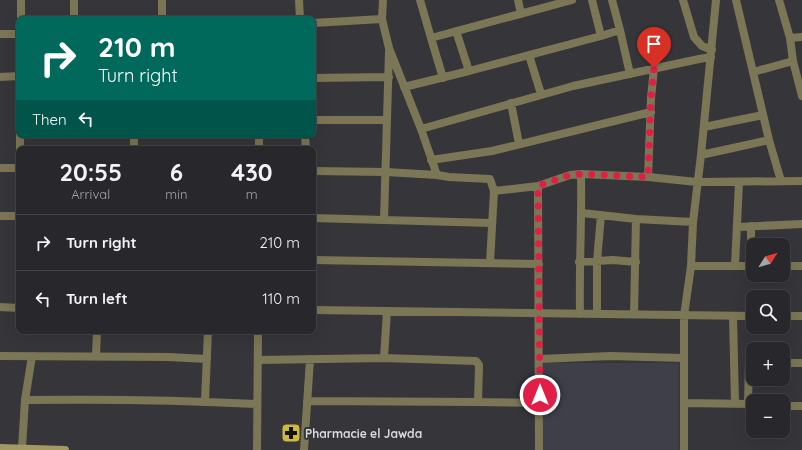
<!DOCTYPE html>
<html lang="en">
<head>
<meta charset="utf-8">
<style>
  :root { --surface:#28282c; --page:#303034; --text:#f1f3f6; --muted:#a5a6a9; --line:#444448 }
  body { margin:0; font-family:Quicksand,sans-serif; background:var(--page); color:var(--text); height:100vh; display:flex; flex-direction:column; font-size:15px; white-space:nowrap }
  * { box-sizing:border-box; margin:0 }
  p { font-size:13px; color:var(--muted) }
  .icon { flex:none; width:22px; height:22px; fill:none; stroke:currentColor; stroke-width:2; stroke-linecap:round; stroke-linejoin:round }
  .map { position:relative; flex:1; overflow:hidden }
  .drawer { position:absolute; left:16px; top:146px; width:300px; height:188px; display:flex; flex-direction:column; background:var(--surface); border-radius:8px; box-shadow:0 4px 16px #0002,0 0 0 1px var(--line) }
  .drawer>* { flex:none }
  .top-card { position:absolute; left:16px; top:16px; width:300px; height:122px; border-radius:8px; box-shadow:0 4px 16px #0002,0 0 0 1px var(--line); background:#00695c; color:#fff; overflow:hidden }
  .needle { width:26px; rotate:53deg }
  .fabs { position:absolute; left:746px; top:238px; display:grid; gap:8px }
  .fabs a { display:grid; place-items:center; width:44px; height:44px; border-radius:8px; background:var(--surface); box-shadow:0 4px 16px #0002,0 0 0 1px var(--line); font-size:20px }
  .pin { position:absolute; display:grid; place-items:center; width:34px; height:34px; color:#fff; margin:-41px -17px; border-radius:50% 50% 50% 0; rotate:-45deg; box-shadow:0 0 4px #0007 }
  .pin .icon { rotate:45deg }
  .me { position:absolute; width:44px; margin:-22px; rotate:0deg; stroke-linejoin:round; filter:drop-shadow(0 0 3px #0008) }
  .turn { display:flex; align-items:center; gap:14px; height:84px; padding:0 16px; font-size:18px }
  .turn .icon { width:52px; height:52px; stroke-width:2.5 }
  .turn b { display:block; font-size:28px; line-height:34px }
  .then { display:flex; align-items:center; height:38px; padding:0 16px; background:#0003; gap:8px; font-size:15px }
  .eta { display:flex; justify-content:space-evenly; align-items:center; height:68px; text-align:center }
  .eta b { font-size:24px; font-weight:700; line-height:28px }
  ul { padding:0; list-style:none }
  li { display:flex; align-items:center; gap:12px; height:56px; padding:0 16px; border-top:1px solid var(--line) }
  li div { flex:1 }
  li b { display:block; font-size:15px }
  li em { font-style:normal }
  .map>svg:first-child { display:block }
</style>
</head>
<body>
<div class="map">
<svg width="802" height="450" viewBox="0 0 802 450">
  <rect width="100%" height="100%" fill="#36363a"/>
  <!-- built -->
  <path fill="#3e3f48" d="M543,363h136v87h-136z"/>
  <g fill="none" stroke-linecap="round" stroke-linejoin="round">
    <!-- street -->
    <path stroke="#7b7655" stroke-width="8" d="M21,0v19
      M74,0v19
      M162,0v19
      M299,0l1,19
      M383,0l-1,19 7,29 32,81 16,46
      M420,0l11,38 141,-38
      M518,0l3,14
      M612,0l8,30 10,44
      M683,0l11,37 8,9 10,4
      M736,0l33,140 12,41
      M779,0l11,38 3,23 9,35
      M313,23l69,-4
      M456,31l13,40 132,-35 -9,-36
      M0,34h19
      M601,36l19,-6
      M431,38l12,40
      M790,38l12,-1
      M529,55l12,39
      M753,72l40,-11
      M0,77l19,-1
      M313,78l76,-1
      M404,87l65,-16
      M511,103l8,41
      M313,120h74
      M704,127l59,-12
      M421,129l152,-43 126,-27 12,-2
      M259,135v14
      M305,135l1,14
      M20,149v-14
      M134,149v-14
      M701,155l68,-15
      M431,160l61,-9 159,-39
      M0,168h19
      M313,171l73,1 51,3 12,2 41,2 4,12 -4,72
      M648,177l3,-79 3,-30
      M538,186l1,264
      M494,191l44,-5 32,-11 11,-1 67,3 49,5 105,-1
      M582,213l54,6 57,3
      M0,216h19
      M313,218l178,5
      M384,220l5,-168
      M738,227l64,-3
      M313,260l226,4
      M579,262l34,-2 23,2
      M691,266h62
      M735,266l4,-84
      M751,266v-40
      M783,266h19
      M0,307l19,1
      M313,310l440,6
      M580,314c-1,-47 2,-94 1,-140
      M597,314v-53l4,-46
      M634,314l2,-95
      M733,316l2,87
      M783,316h19
      M0,356l168,1 39,2
      M96,356l1,-25
      M384,358l3,-47
      M540,359l70,-3 73,2
      M258,360l126,-2 92,3 3,4 -1,37
      M783,363h19
      M25,400c77,-1 155,0 232,4
      M205,401l3,-70
      M307,401l171,1 62,1
      M684,403l69,1
      M748,404l1,-42
      M783,406h19
      M22,448l3,-48 7,-44
      M257,450l1,-119
      M304,450l6,-91
      M684,450v-134l7,-50 2,-44 8,-67 15,-155"/>
    <!-- secondary -->
    <path stroke="#a29963" stroke-width="8" d="M0,448l65,2"/>
  </g>
  <g fill="none" stroke-linecap="round" stroke-linejoin="round">
    <!-- route -->
    <path stroke="#e11d48" stroke-width="7" stroke-dasharray="0 12.6" d="M540,395l-2,-209 32,-11 11,-1 67,3 3,-79 3,-30"/>
  </g>
  <!-- icons -->
  <defs>
    <symbol id="pharmacy-square" viewBox="-11 -11 22 22"><rect x="-9" y="-9" width="18" height="18" rx="4" fill="#ceb938" stroke="#36363a"/><path d="M-2-6h4v4h4v4h-4v4h-4v-4h-4v-4h4Z" fill="#111"/></symbol>
  </defs>
  <g fill-rule="evenodd">
    <use href="#pharmacy-square" x="280" y="422" width="22" height="22"/>
  </g>
  <g text-anchor="middle" dominant-baseline="central" stroke-width="4" stroke-linejoin="round" paint-order="stroke">
    <!-- poi labels -->
    <g font-size="12" font-weight="bold" fill="#dadadc" stroke="#36363a" text-anchor="start">
      <text x="305" y="433">Pharmacie el Jawda</text>
    </g>
  </g>
</svg>
<div class="fabs">
<a><svg class="needle" viewBox="-14 -14 28 28"><path d="M0-13l5 13h-10z" fill="#e53935"/><path d="M0 13l5-13h-10z" fill="#a5a6a9"/></svg></a>
<a><svg class="icon" aria-label="search" viewBox="0 0 24 24"><circle cx="10" cy="10" r="6"/><path d="M15 15l6 6"/></svg></a>
<a>+</a>
<a>−</a>
</div>
<div class="pin" style="left:654px;top:68px;background:#d93025"><svg class="icon" aria-label="arrive" viewBox="0 0 24 24"><path d="M6 21V4h12l-3 4 3 4H6"/></svg></div>
<svg class="me" style="left:540px;top:395px" viewBox="-20 -20 40 40"><circle r="17" fill="#e11d48" stroke="#fff" stroke-width="3"/><path d="M0-11L8 9 0 5-8 9z" fill="#fff"/></svg>
<div class="top-card">
<div class="turn"><svg class="icon" aria-label="right" viewBox="0 0 24 24"><path d="M7 20v-9h11M14 6l5 5-5 5"/></svg><div><b>210 m</b>Turn right</div></div>
<div class="then">Then<svg class="icon" aria-label="left" viewBox="0 0 24 24"><path d="M17 20v-9H6M10 6l-5 5 5 5"/></svg></div>
</div>
<section class="drawer">
<div class="eta">
<div><b>20:55</b><p>Arrival</p></div>
<div><b>6</b><p>min</p></div>
<div><b>430</b><p>m</p></div>
</div>
<ul>
<li><svg class="icon" aria-label="right" viewBox="0 0 24 24"><path d="M7 20v-9h11M14 6l5 5-5 5"/></svg><div><b>Turn right</b></div><em>210 m</em></li>
<li><svg class="icon" aria-label="left" viewBox="0 0 24 24"><path d="M17 20v-9H6M10 6l-5 5 5 5"/></svg><div><b>Turn left</b></div><em>110 m</em></li>
</ul>
</section>
</div>
</body>
</html>
